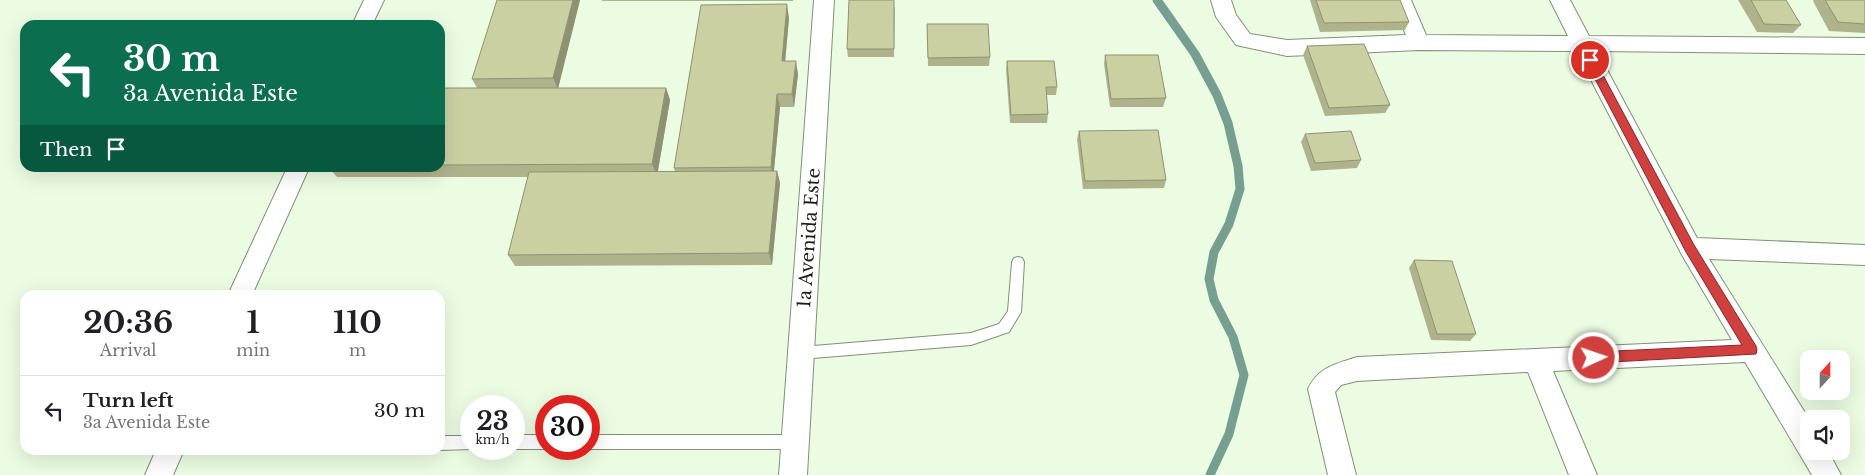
<!DOCTYPE html>
<html lang="en">
<head>
<meta charset="utf-8">
<style>
  :root { --surface:#fff; --page:#f2f2f2; --text:#202124; --muted:#757577; --line:#e0e0e0 }
  body { margin:0; font-family:"Libre Baskerville",serif; background:var(--page); color:var(--text); height:100vh; display:flex; flex-direction:column; font-size:19px; white-space:nowrap }
  * { box-sizing:border-box; margin:0 }
  p { font-size:16px; color:var(--muted) }
  .icon { flex:none; width:28px; height:28px; fill:none; stroke:currentColor; stroke-width:2; stroke-linecap:round; stroke-linejoin:round }
  .map { position:relative; flex:1; overflow:hidden }
  .drawer { position:absolute; left:20px; top:290px; width:425px; height:165px; display:flex; flex-direction:column; background:var(--surface); border-radius:15px; box-shadow:0 5px 20px #0002 }
  .drawer>* { flex:none }
  .guide { position:absolute; left:20px; top:20px; width:425px; height:152px; border-radius:15px; box-shadow:0 5px 20px #0002; background:#0b6e4f; color:#fff; overflow:hidden }
  .needle { width:32px; rotate:21deg }
  .fabs { position:absolute; left:1800px; top:350px; display:grid; gap:10px }
  .fabs a { display:grid; place-items:center; width:50px; height:50px; border-radius:10px; background:var(--surface); box-shadow:0 5px 20px #0002; font-size:25px }
  .speed { position:absolute; left:460px; top:395px; display:flex; gap:10px; font-size:25px; font-weight:700; text-align:center }
  .speed>* { display:grid; place-content:center; width:65px; height:65px; border-radius:50%; background:var(--surface); box-shadow:0 5px 20px #0002; line-height:1 }
  .speed small { font-size:12px; font-weight:400 }
  .speed .limit { border:8px solid #d22; background:#fff; color:#111 }
  .pin { position:absolute; display:grid; place-items:center; width:42px; height:42px; color:#fff; margin:-21px; border:2px solid #fff; border-radius:50%; box-shadow:0 1px 5px #0007 }
  .me { position:absolute; width:55px; margin:-28px; rotate:87deg; stroke-linejoin:round; filter:drop-shadow(0 0 4px #0008) }
  .turn { display:flex; align-items:center; gap:18px; height:105px; padding:0 20px; font-size:22px }
  .turn .icon { width:65px; height:65px; stroke-width:2.5 }
  .turn b { display:block; font-size:35px; line-height:42px }
  .then { display:flex; align-items:center; height:48px; padding:0 20px; background:#0003; gap:10px; font-size:19px }
  .eta { display:flex; justify-content:space-evenly; align-items:center; height:85px; text-align:center }
  .eta b { font-size:30px; font-weight:800; line-height:35px }
  ul { padding:0; list-style:none }
  li { display:flex; align-items:center; gap:15px; height:70px; padding:0 20px; border-top:1px solid var(--line) }
  li div { flex:1 }
  li b { display:block; font-size:19px }
  li em { font-style:normal }
  .map>svg:first-child { display:block }
</style>
</head>
<body>
<div class="map">
<svg width="1865" height="475" viewBox="0 0 1865 475">
  <rect width="100%" height="100%" fill="#ecfce2"/>
  <g fill="none" stroke-linecap="round" stroke-linejoin="round">
    <!-- stream -->
    <path stroke="#769e91" stroke-width="9" d="M1157,0l38,54 22,41 11,28 10,43 2,23 -11,35 -15,28 -5,27 5,21 19,37 11,38 -15,59 -19,41"/>
    <defs>
      <path id="lane" d="M1018,257l4,1 2,4 -3,50 -12,20 -38,13 -170,14 -5,-2 -2,-4 2,-4 5,-2 170,-14 28,-9 9,-13 4,-49 2,-4z
        M514,435h32v14h-32z
        M589,435h206l5,2 2,5 -2,5 -5,2h-206z
        M440,436h31v13h2l-33,1z"/>
      <path id="street" d="M364,0h20l-12,25h-20z
        M814,0h20l-27,475h-28z
        M1211,0h20l5,15 14,19 37,6 119,-5 -15,-35h20l15,35 142,1 -18,-36h20l19,36 276,2v16l-268,-3 100,187 168,7v20l-156,-6 100,160v32h19l13,24h-29l-67,-113 -192,9 44,104h-28l-41,-103 -171,9 -16,4 -6,7 21,83h-28l-20,-86c10,-22 28,-25 49,-32l375,-17 -50,-85 -106,-204 -157,-1 -132,6 -51,-11 -20,-28z
        M287,168h22l-57,127h-24z
        M156,450h28l-11,25h-28z"/>
    </defs>
    <!-- lane casing -->
    <use href="#lane" stroke="#819078" stroke-width="2"/>
    <!-- street casing -->
    <use href="#street" stroke="#819078" stroke-width="2"/>
    <!-- lane -->
    <use href="#lane" fill="#fff" fill-rule="evenodd"/>
    <!-- street -->
    <use href="#street" fill="#fff" fill-rule="evenodd"/>
  </g>
  <!-- wall -->
  <path fill="#afb38c" d="M580,0l-22,88h108l4,12 -12,71h17l-1,-3 115,-150 -4,43 13,13 -4,33h-14l-6,64h3l3,12 -8,82 -257,1 -7,-11 20,-78h-191l-8,-9h111v-80h37l-5,-9z
    M602,0h191v1h-191z
    M1310,0h90l9,22 -4,8 -85,2z
    M1738,0h48l15,25 -8,8 -36,-1z
    M1814,0h51v33l-36,-2 -16,-30z
    M895,7l-1,50h-46l-1,-8z
    M927,24l63,33 -1,9h-61z
    M1307,46l83,59 -5,8 -60,3 -22,-61z
    M1105,55l61,43 -3,9h-53l-6,-43z
    M1007,61l50,26 -1,8h-10l2,19 -1,9h-37l-4,-53z
    M1079,131l87,49 -2,8 -81,1 -6,-50z
    M1305,134l56,26 -4,8 -46,3 -10,-29z
    M1414,260l62,74 -6,7 -39,-1 -22,-72z"/>
  <!-- shaded-wall -->
  <path fill="#8e9272" d="M573,0h7l-22,89 -5,-11z
    M787,4l2,14 -5,56 -2,-13z
    M796,61l2,13 -4,33 -2,-13z
    M666,88l4,12 -13,76 -5,-12z
    M777,94l3,13 -7,73 -2,-13z
    M777,171l3,12 -8,82 -3,-12z"/>
  <!-- building -->
  <path fill="#cbd0a3" stroke="#8e9272" d="M497,0h76l-20,78 -81,1z
    M849,0h45v49h-47z
    M1316,0h84l9,22 -85,1z
    M1751,0h35l15,25 -37,-1z
    M1825,0h40v24l-27,-2z
    M787,4l-5,57h14l-4,33h-15l-6,73 -97,1 27,-163z
    M927,24h61l2,33 -62,1z
    M1364,44l26,61 -61,3 -22,-62z
    M1105,55h53l8,43 -55,1z
    M1007,61h47l3,26h-11l2,27 -37,1z
    M440,88h226l-14,76 -212,1z
    M1158,130l8,50 -81,1 -6,-50z
    M1351,131l10,29 -46,3 -10,-29z
    M777,171l-8,82 -261,2 21,-83z
    M1414,260l38,1 24,73h-39z"/>
  <!-- route -->
  <path fill="#cf403e" stroke="#872a28" d="M1590,56l5,4 99,185 62,101 1,4 -1,4 -162,9 -4,-2 -2,-3 2,-4 4,-2 148,-7 -56,-93 -101,-192z"/>
  <g text-anchor="middle" dominant-baseline="central" stroke-width="4" stroke-linejoin="round" paint-order="stroke">
    <!-- street labels -->
    <g font-size="18" fill="#1a1f16" stroke="#fff">
      <text transform="translate(809 238) rotate(-86)">1a Avenida Este</text>
    </g>
  </g>
</svg>
<div class="fabs">
<a><svg class="needle" viewBox="-14 -14 28 28"><path d="M0-13l5 13h-10z" fill="#e53935"/><path d="M0 13l5-13h-10z" fill="#757577"/></svg></a>
<a><svg class="icon" aria-label="sound" viewBox="0 0 24 24"><path d="M4 9h4l5-4v14l-5-4H4zM17 9q2 3 0 6"/></svg></a>
</div>
<div class="speed"><div>23<small>km/h</small></div><div class="limit">30</div></div>
<div class="pin" style="left:1590px;top:60px;background:#d93025"><svg class="icon" aria-label="arrive" viewBox="0 0 24 24"><path d="M6 21V4h12l-3 4 3 4H6"/></svg></div>
<svg class="me" style="left:1594px;top:358px" viewBox="-20 -20 40 40"><circle r="17" fill="#cf403e" stroke="#fff" stroke-width="3"/><path d="M0-11L8 9 0 5-8 9z" fill="#fff"/></svg>
<div class="guide">
<div class="turn"><svg class="icon" aria-label="left" viewBox="0 0 24 24"><path d="M17 20v-9H6M10 6l-5 5 5 5"/></svg><div><b>30 m</b>3a Avenida Este</div></div>
<div class="then">Then<svg class="icon" aria-label="arrive" viewBox="0 0 24 24"><path d="M6 21V4h12l-3 4 3 4H6"/></svg></div>
</div>
<section class="drawer">
<div class="eta">
<div><b>20:36</b><p>Arrival</p></div>
<div><b>1</b><p>min</p></div>
<div><b>110</b><p>m</p></div>
</div>
<ul>
<li><svg class="icon" aria-label="left" viewBox="0 0 24 24"><path d="M17 20v-9H6M10 6l-5 5 5 5"/></svg><div><b>Turn left</b><p>3a Avenida Este</p></div><em>30 m</em></li>
</ul>
</section>
</div>
</body>
</html>
